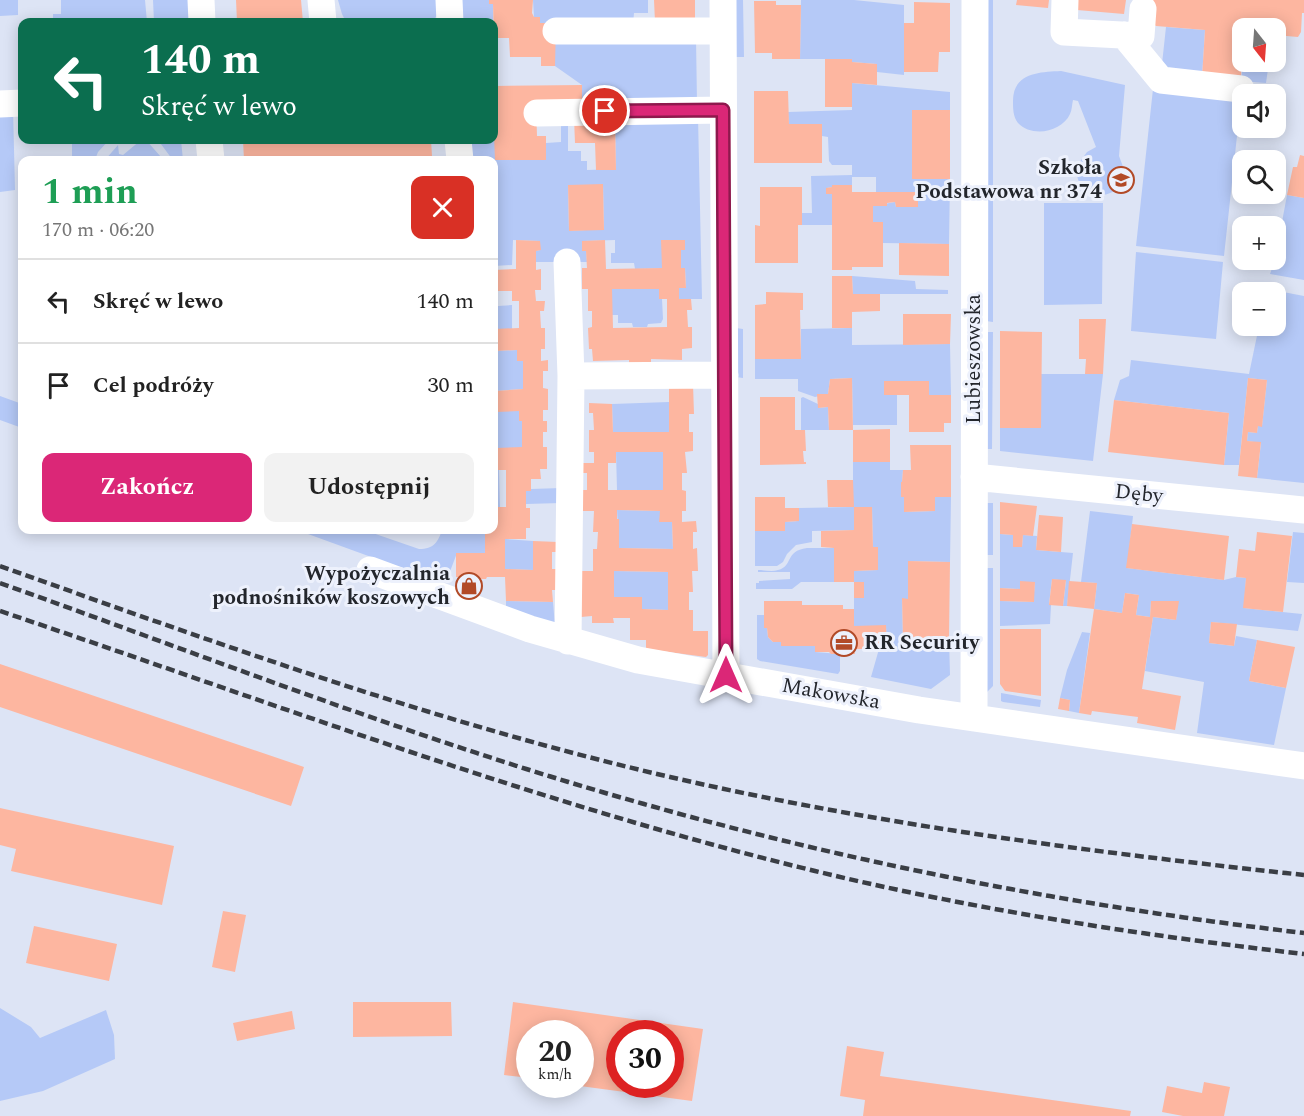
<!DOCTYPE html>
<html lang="pl">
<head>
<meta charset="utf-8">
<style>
  :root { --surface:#fff; --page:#f2f2f2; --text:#222; --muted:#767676; --line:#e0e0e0; --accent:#db2777 }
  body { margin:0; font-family:Spectral,serif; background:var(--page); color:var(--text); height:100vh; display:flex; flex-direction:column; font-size:22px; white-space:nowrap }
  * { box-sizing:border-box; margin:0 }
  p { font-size:20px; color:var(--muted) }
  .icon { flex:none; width:33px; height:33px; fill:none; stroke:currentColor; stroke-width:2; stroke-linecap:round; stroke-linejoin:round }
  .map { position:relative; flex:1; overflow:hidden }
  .drawer { position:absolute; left:18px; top:156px; width:480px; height:378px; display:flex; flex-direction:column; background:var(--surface); border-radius:12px; box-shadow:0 3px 15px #0003 }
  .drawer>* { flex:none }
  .banner { position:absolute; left:18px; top:18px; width:480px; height:126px; border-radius:12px; box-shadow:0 3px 15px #0003; background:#0b6e4f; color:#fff; overflow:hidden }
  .needle { width:39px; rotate:163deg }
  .buttons { position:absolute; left:1232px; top:18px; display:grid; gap:12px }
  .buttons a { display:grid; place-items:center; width:54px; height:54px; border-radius:12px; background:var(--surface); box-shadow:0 3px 15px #0003; font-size:30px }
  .speed { position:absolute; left:516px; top:1020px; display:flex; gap:12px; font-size:30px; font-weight:700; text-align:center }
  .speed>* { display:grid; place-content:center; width:78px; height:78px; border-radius:50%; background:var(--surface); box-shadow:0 3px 15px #0003; line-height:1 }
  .speed small { font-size:15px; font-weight:400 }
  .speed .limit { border:9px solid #d22; background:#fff; color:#111 }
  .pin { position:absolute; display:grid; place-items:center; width:51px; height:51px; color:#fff; margin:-26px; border:3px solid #fff; border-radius:50%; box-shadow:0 2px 6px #0007 }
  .me { position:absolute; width:66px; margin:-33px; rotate:0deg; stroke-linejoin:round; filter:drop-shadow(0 0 4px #0008) }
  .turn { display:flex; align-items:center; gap:21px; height:126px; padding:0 24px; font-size:27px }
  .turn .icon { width:78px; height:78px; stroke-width:2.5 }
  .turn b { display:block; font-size:42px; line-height:51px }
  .round { display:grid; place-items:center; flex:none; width:63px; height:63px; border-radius:12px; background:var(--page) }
  .overview { display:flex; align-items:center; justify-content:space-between; height:102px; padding:0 24px }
  h1 { font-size:36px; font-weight:700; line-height:45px; color:#1e9e55 }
  .cta { display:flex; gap:12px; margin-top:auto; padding:12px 24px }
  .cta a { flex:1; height:69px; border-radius:12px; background:var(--accent); color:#fff; font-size:24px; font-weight:700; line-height:69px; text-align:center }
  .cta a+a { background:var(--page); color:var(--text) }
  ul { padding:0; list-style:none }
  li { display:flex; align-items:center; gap:18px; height:84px; padding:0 24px; border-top:2px solid var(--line) }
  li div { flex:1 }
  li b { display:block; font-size:22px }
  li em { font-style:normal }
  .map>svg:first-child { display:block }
</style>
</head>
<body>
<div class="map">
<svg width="1304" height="1116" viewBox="0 0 1304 1116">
  <rect width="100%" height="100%" fill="#dde4f5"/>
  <!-- green -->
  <path fill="#b5c9f7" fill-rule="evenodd" d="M0,0h18v15l-18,1z
    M61,0h84l2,22h-94v-8h8z
    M153,0h38l2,22h-39z
    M338,0h102l-1,11 -6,11h-87l-4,-8z
    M457,0h32v4h4v18h-35z
    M533,0h115v13h-14l-1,11 -93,-1v-6h-6z
    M735,0h8l1,57h-9z
    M801,0h53l50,5v70l-27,-3v-8l-25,-2v-3h-52z
    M986,0h7v322l-7,-1z
    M1166,27l39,3 -3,47 -41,-4z
    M555,38h141l1,65 -115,1v-19l-27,-19z
    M1243,62h26l-3,21 -25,-2z
    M1061,71l64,14 -6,71 6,16 -4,15c-22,16 -44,9 -45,-20l11,-15 9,-5 -18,-46 -5,-1c-1,4 -1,10 -3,14 -8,18 -38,24 -52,9 -5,-6 -5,-15 -5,-22 0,-28 26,-29 48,-30z
    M852,83l98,9v18h-38v69h38l-1,65 -66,-1v-20l-10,-1v-16l22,-4 1,5 22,-1v-14h-42v-15h-24v8h-20v2l-5,1 -1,5 6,1v31h-30v-12h10l-1,-37 41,-1v-10h-20l-3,-4 -1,-24 -6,-1v-11l-33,-1 -1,-12 64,-2z
    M1153,89l88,10 -17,157 -88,-10z
    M494,106h2l-1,54h51v-17l15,-1v-23l7,-1v33h13v10h6v9l29,-1 -1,-52h83l4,182h-23v-11l7,-1 -1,-19h-4v-18l4,-1v-9h-23v28l-27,1 -1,-6h-23v-10h4v-13l-33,1v10h4l1,11h-51v-11l4,-1v-9l-27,-1 -1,25 -18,1v-106h-26l-2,-20h28zM603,185l1,44 -35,2 -1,-45z
    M13,108l2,82 -15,2v-83z
    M72,140h37l-11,12 -3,8h-23z
    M141,140h5l15,17 -17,3h-39l13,-15 1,9 4,1z
    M158,140h23l2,20 -11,-1z
    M1287,195l17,3v82l-34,-6 5,-14z
    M1103,203l-1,101 -58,1v-102z
    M1136,252l87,10 -7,77 -85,-8z
    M852,276l63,5 1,8 32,1v4h-95z
    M612,289h47v10h3l1,20 -2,4 -13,1 -1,3h-14l-1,-4h-14v-8h-6z
    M1267,289l37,7v187l-47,-5 4,-35 -14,-2 1,-9 9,1 1,-7h4l5,-46 -19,-2 -9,87h-15l5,-52 -115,-13 6,-20 9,-4 2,-16 118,14 10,-48h16v-34h-9z
    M494,291h4v15l14,-1v24h-18z
    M736,328l7,1v49l-7,-1z
    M852,328v17l98,-1 1,51h-22l-1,-14h-44v14h13v30h-44l-1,-47 -22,1 -2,15 -13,3 -17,-6v-12h-43v-20h46v-30z
    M986,332h7l-1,117h-6z
    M517,350l6,11v28l-28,2 1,20h23v10h3v26l-23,23 1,37h-6v-156z
    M1041,374h62l-10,87 -93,-10v-23h41z
    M0,396l22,8v24l-22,-8z
    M803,397l15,7v4l10,-1 1,23h-28v-32z
    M669,402v30h-56l-1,-28z
    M616,452h47v38h-46z
    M853,462h37v8h13l-2,27h3v15l31,-1v-14h16l-1,65 -42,-1v38h-6l1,40 17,3v-4h29l1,37 -19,14 -60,-12 8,-28h8l-1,-23h-32v-28h10v-16h-10v-11l24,-1v-23h-5l-1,-40h-18v23l-42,1v11l-16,3 -9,9 -4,8 -6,4h-22v-35h30v-9l14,-1v-13l54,-1z
    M561,488v15l-35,1v-13h5v-2z
    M985,503h8v52h-7z
    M617,510l43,1v11h12l1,27 -54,-1z
    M1090,511l43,5 -6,52 97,12 12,-3 10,1 -2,30 58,6 -4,17 -87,-9 -2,21 25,3 2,-10 21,4 -8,41 37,7 -12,57 -77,-12 7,-51 -59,-11 8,-54 23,3 2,-19h-27l-1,16 -14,-2 3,-20 -14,-2 -3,20 -28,-4 3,-26 -16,-1z
    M297,530h67l55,19c15,0 19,-7 23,-19h43v23h-28l-8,21 -20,-7 -3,10z
    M1293,532l11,1v50l-17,-1z
    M1000,534l13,1v12h9l1,-12 14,1 -1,14 37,3 -6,53h-4l3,-25 -14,-2 -3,25 2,1 -1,19 -50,2v-25l33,1 2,-19 -15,-1v7l-20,-1z
    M505,539l28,2v29l-28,-1z
    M807,548h27v34h-33l-9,7h-36v-6h3v-2l31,-2v-7h-32v-2c6,0 14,2 20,0 16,-4 6,-19 29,-22z
    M986,568h7v118l-6,6z
    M614,571l54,1v38l-26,-1v-12h-28z
    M506,601l47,1 2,24 -49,-15z
    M757,615h7v13h3l1,9 5,5h8v4h34v6l25,2v17l-2,3 -78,-13 -3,-2z
    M1082,632l8,1 -11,80 -10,-2 1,-11 -10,-2 7,-28z
    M1001,693l40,7 -1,7 -37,-5 -2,-1z
    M0,1008l31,19 9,11 66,-28 8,25 1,24 -72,32 -43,10z"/>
  <!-- building -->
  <path fill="#fdb6a0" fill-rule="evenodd" d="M236,0h65l2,22h-66z
    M489,0h44l-1,13 2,4h6v6h16l-1,43h-14v-9h-31l-1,-19h-15l-1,-34h-4z
    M654,0h41v22h-40z
    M1017,0h32l-1,8 -32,-3z
    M1078,0h48l-2,14 -47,-4z
    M1153,0h151v13h-2l-1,19 -3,5 -23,-2v-7h-33l-1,53 -39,-4 3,-47 -49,-4 -4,-3 -1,-5z
    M754,1h22v4h25l-1,54h-28v-6h-17z
    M914,2l36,1v49h-11l-1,20h-34v-49h10z
    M825,59h27v3l25,2v21l-25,-2v24h-27z
    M582,85v19l-46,1 1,31h9v24h-51l-1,-24 3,1 -3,-51z
    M754,91h34l1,33h33v39h-68z
    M912,110h38v69h-38z
    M615,117l1,53h-20l-1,-27h-20l-1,-25z
    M243,140h188l1,16 -69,4h-119z
    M1300,155l4,1v42l-17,-3 6,-28h4z
    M603,184l1,46 -35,1 -1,-46z
    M832,185h20v7h66v15h-22l-1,-5 -8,1v3h-14v16h10v45h-31v3h-20v-76h-6v-6l6,-1z
    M760,187h42v38h-4v38h-43v-38l5,1z
    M516,240l24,1 1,9 -5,1v19l5,-1v21h-6l1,11h9l-1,10h-4l1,17h4v21h-4v12l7,-1v11h-5v17l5,1v21h-5v11h4v11h-4v15h4v22h-7l1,10h-10v12h-5v17h4v20h-4v11h-21v30l28,1v-29l25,1v10h-6v17h6v21h-6l1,12 -47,-1 -1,-24h-18l-1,2h-4l-26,-2v-24h29v-23h9v-23h12v-37h-10v-22l26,-1v-26h-3v-10l-24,1v-21l28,-2v-28h-6v-11l-23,1v-22l25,-1v-27h-7v-10h-18v-21l22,-1z
    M605,240l1,29 56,-1 -1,-28h24v10h-4v18h4l1,20h-7v11h12l1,11h-5l1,17h4v21l-10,1v11l-31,-1v4l-22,1v-4l-36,1 -1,-12h-3l-1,-21 4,-1v-16h-4v-22h-6v-21h5l-1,-17h-4v-10zM612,289h47v10h8v28l-54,1z
    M899,243l50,1v32l-50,-1z
    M832,276h20l1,18h27v17l-28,1v16h-20z
    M766,292l37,1v17h-3l1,49h-46v-54l11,-1z
    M903,314h48l-1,30 -47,1z
    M1079,319h27l-3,55h-18l1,-15h-7z
    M1000,331l42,1 -1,96h-41z
    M852,378l1,52h-24l-1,-23 -10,1 -1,-14h11l2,-15z
    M1248,378l19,2 -5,47 -4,-1 -1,7 -9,-1 -1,9 14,1 -4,36 -19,-2z
    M884,381h45v14h22v28h-7v9h-35v-37h-25z
    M669,384h24l1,30h-5v18h4v19l-8,1 2,21h-5v17l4,1v20h-4v11l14,-1 1,11h-4v17l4,-1 1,23h-6l1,21h-4v18h4v21h15v24l-2,2 -60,-8v-9h-16v-22h-17l1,5h-22v-7l-11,1v-46h12v-22h4l1,-17h-5l1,-21h-12v-21h5v-17h-4v-10h11v-11h-5v-22h5l-1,-17h-4v-10l23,1 1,28h56zM616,452h47v38h-55v-27h8zM617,510l43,1 -1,11h13l1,27 -54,-1v-29h-2zM614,571l54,1v38l-26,-1v-12h-28z
    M760,397h35v33h10l1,21h-3l1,11h2v2l-46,1z
    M1114,400l115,13 -5,52 -116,-13z
    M890,429v33h-37v-32z
    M910,445h41v52h-16v14l-31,1v-15h-3v-15h1l1,-12h8z
    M827,480h26l1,27h-26z
    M755,497h30v11h14v13l-14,1v9h-30z
    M1000,502l37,4 -4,30 -10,-1 -1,12h-9v-12l-13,-1z
    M854,507h18l1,40h5v23l-24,1v11h-20v-34l-13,-1v-16l33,-1z
    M1039,515l24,2 -2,35 -25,-2z
    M1132,524l97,12 -5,44 -98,-12z
    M1257,532l35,4 -9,76 -40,-4 3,-30 -10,-1 3,-28 16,2z
    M908,561l42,1 -1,76h-29v4l-17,-3 -1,-41 6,1z
    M1052,579l14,1 -3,26 -14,-1z
    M1020,581l15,1 -1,20 -34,-1v-13l20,1z
    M1069,581l28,2 -3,26 -27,-3z
    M854,582h10v16h-10z
    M1125,593l14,2 -3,20 14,2 1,-16h28l-3,19 -23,-3 -11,72 39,7 -6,34 -38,-7 1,-6 -46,-6 -1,4 -12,-2 15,-104 28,4z
    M764,601h38v4h41v4h11v17l32,-1 1,24h-33l1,5h-24l-2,-2h-14v-6h-34v-4h-8l-5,-5 -1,-9h-3z
    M1211,622l26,2 -3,22 -25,-3z
    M1000,629h41v67l-36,-5 -5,-7z
    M1257,640l38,7 -9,41 -37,-7z
    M0,664l304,103 -13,39 -291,-99z
    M1060,698l10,2 -1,11 -11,-2z
    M0,808l174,38 -12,59 -151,-34 5,-22 -16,-4z
    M223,911l23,4 -11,57 -23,-5z
    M34,926l83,18 -8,37 -83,-18z
    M353,1002h98l1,34 -99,1z
    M513,1002l190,27 -11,72 -112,-15v-52h-50v44l-26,-3zM620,1034h50v50h-50z
    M292,1011l3,18 -58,12 -4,-18z
    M847,1046l37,6 -4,24 251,35 -1,5h-267l2,-16 -25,-4z
    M1204,1082l26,5 -6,29h-41l-21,-4 5,-26 35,7z"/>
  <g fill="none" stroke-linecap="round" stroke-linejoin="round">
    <!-- minor -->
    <path stroke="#fff" stroke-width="27" d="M201,0l1,22
      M321,0l2,22
      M449,0l1,22
      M723,0l3,675
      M1065,0l-1,32 77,4 2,-27
      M556,31h167
      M1124,35l37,45 80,9
      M0,104l22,-1
      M537,113l186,-3
      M209,140l2,20
      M458,140l2,20
      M567,262l4,114 -3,265
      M571,376l154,-1
      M974,477l330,33
      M370,570l160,59 108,31 281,50 385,56
      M974,718l1,-718"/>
    <!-- rail -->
    <path stroke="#3a3e45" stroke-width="4.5" stroke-dasharray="9 4.5" stroke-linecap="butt" d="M0,566c221,79 441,158 670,211 209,48 421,75 634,98
      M0,583c213,76 425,160 644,221 216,61 437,103 660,129
      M0,611c270,91 538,193 815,260 161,39 325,64 489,83"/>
  </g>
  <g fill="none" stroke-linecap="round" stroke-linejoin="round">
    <defs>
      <path id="route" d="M605,111l118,-1 3,565"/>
    </defs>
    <!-- route casing -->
    <use href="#route" stroke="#8e194d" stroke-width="15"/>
    <!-- route -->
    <use href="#route" stroke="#db2777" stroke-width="10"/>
  </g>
  <!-- icons -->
  <defs>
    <symbol id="school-ring" viewBox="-11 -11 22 22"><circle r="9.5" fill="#edf1fc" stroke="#b24a27" stroke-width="1.5"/><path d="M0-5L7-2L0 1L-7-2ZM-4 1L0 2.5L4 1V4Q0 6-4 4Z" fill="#b24a27"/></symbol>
    <symbol id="shop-ring" viewBox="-11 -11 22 22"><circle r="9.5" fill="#edf1fc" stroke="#b24a27" stroke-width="1.5"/><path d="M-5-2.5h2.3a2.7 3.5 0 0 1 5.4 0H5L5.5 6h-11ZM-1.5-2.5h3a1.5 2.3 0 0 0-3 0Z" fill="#b24a27"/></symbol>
    <symbol id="office-ring" viewBox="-11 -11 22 22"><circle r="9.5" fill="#edf1fc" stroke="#b24a27" stroke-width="1.5"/><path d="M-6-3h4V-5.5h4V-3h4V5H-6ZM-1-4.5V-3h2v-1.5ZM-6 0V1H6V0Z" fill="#b24a27"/></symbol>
  </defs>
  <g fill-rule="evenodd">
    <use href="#school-ring" x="1106" y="165" width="30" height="30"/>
    <use href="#shop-ring" x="454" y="571" width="30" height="30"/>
    <use href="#office-ring" x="829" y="628" width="30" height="30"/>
  </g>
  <g text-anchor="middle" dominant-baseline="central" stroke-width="6" stroke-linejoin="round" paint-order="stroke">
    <!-- poi labels -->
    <g font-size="21" font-weight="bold" fill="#23262c" stroke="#edf1fc" text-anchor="end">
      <text x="1102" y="168">Szkoła<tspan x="1102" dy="24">Podstawowa nr 374</tspan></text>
      <text x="450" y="574">Wypożyczalnia<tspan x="450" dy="24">podnośników koszowych</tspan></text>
      <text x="864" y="643" text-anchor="start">RR Security</text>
    </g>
    <!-- street labels -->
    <g font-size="21" fill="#23262c" stroke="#edf1fc">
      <text transform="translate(974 359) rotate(-90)">Lubieszowska</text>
      <text transform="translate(1139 494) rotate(6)">Dęby</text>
      <text transform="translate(831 694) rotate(10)">Makowska</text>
    </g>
  </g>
</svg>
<div class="buttons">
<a><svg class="needle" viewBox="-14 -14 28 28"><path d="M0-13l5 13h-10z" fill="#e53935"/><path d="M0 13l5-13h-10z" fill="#767676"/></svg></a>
<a><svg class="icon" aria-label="sound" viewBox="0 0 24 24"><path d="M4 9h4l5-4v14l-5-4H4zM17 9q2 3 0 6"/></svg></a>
<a><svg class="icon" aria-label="search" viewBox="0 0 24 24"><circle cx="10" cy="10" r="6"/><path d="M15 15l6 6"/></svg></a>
<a>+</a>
<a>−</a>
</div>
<div class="speed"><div>20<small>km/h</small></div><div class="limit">30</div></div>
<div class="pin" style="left:605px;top:111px;background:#d93025"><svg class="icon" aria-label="arrive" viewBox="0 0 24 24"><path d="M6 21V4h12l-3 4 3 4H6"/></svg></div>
<svg class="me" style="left:726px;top:675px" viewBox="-20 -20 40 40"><path d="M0-17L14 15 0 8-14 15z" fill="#db2777" stroke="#fff" stroke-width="4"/></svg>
<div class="banner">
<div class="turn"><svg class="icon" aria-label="left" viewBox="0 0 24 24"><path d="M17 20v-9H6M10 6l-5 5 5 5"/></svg><div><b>140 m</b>Skręć w lewo</div></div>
</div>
<section class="drawer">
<div class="overview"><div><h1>1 min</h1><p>170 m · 06:20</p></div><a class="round" style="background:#d93025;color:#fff"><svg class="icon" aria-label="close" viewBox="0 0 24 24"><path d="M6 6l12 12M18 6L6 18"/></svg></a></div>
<ul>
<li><svg class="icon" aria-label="left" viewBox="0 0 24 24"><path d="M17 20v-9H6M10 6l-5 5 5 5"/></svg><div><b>Skręć w lewo</b></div><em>140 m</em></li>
<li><svg class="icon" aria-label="arrive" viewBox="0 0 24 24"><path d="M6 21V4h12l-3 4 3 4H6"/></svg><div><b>Cel podróży</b></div><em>30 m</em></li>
</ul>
<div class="cta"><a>Zakończ</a><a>Udostępnij</a></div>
</section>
</div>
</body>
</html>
